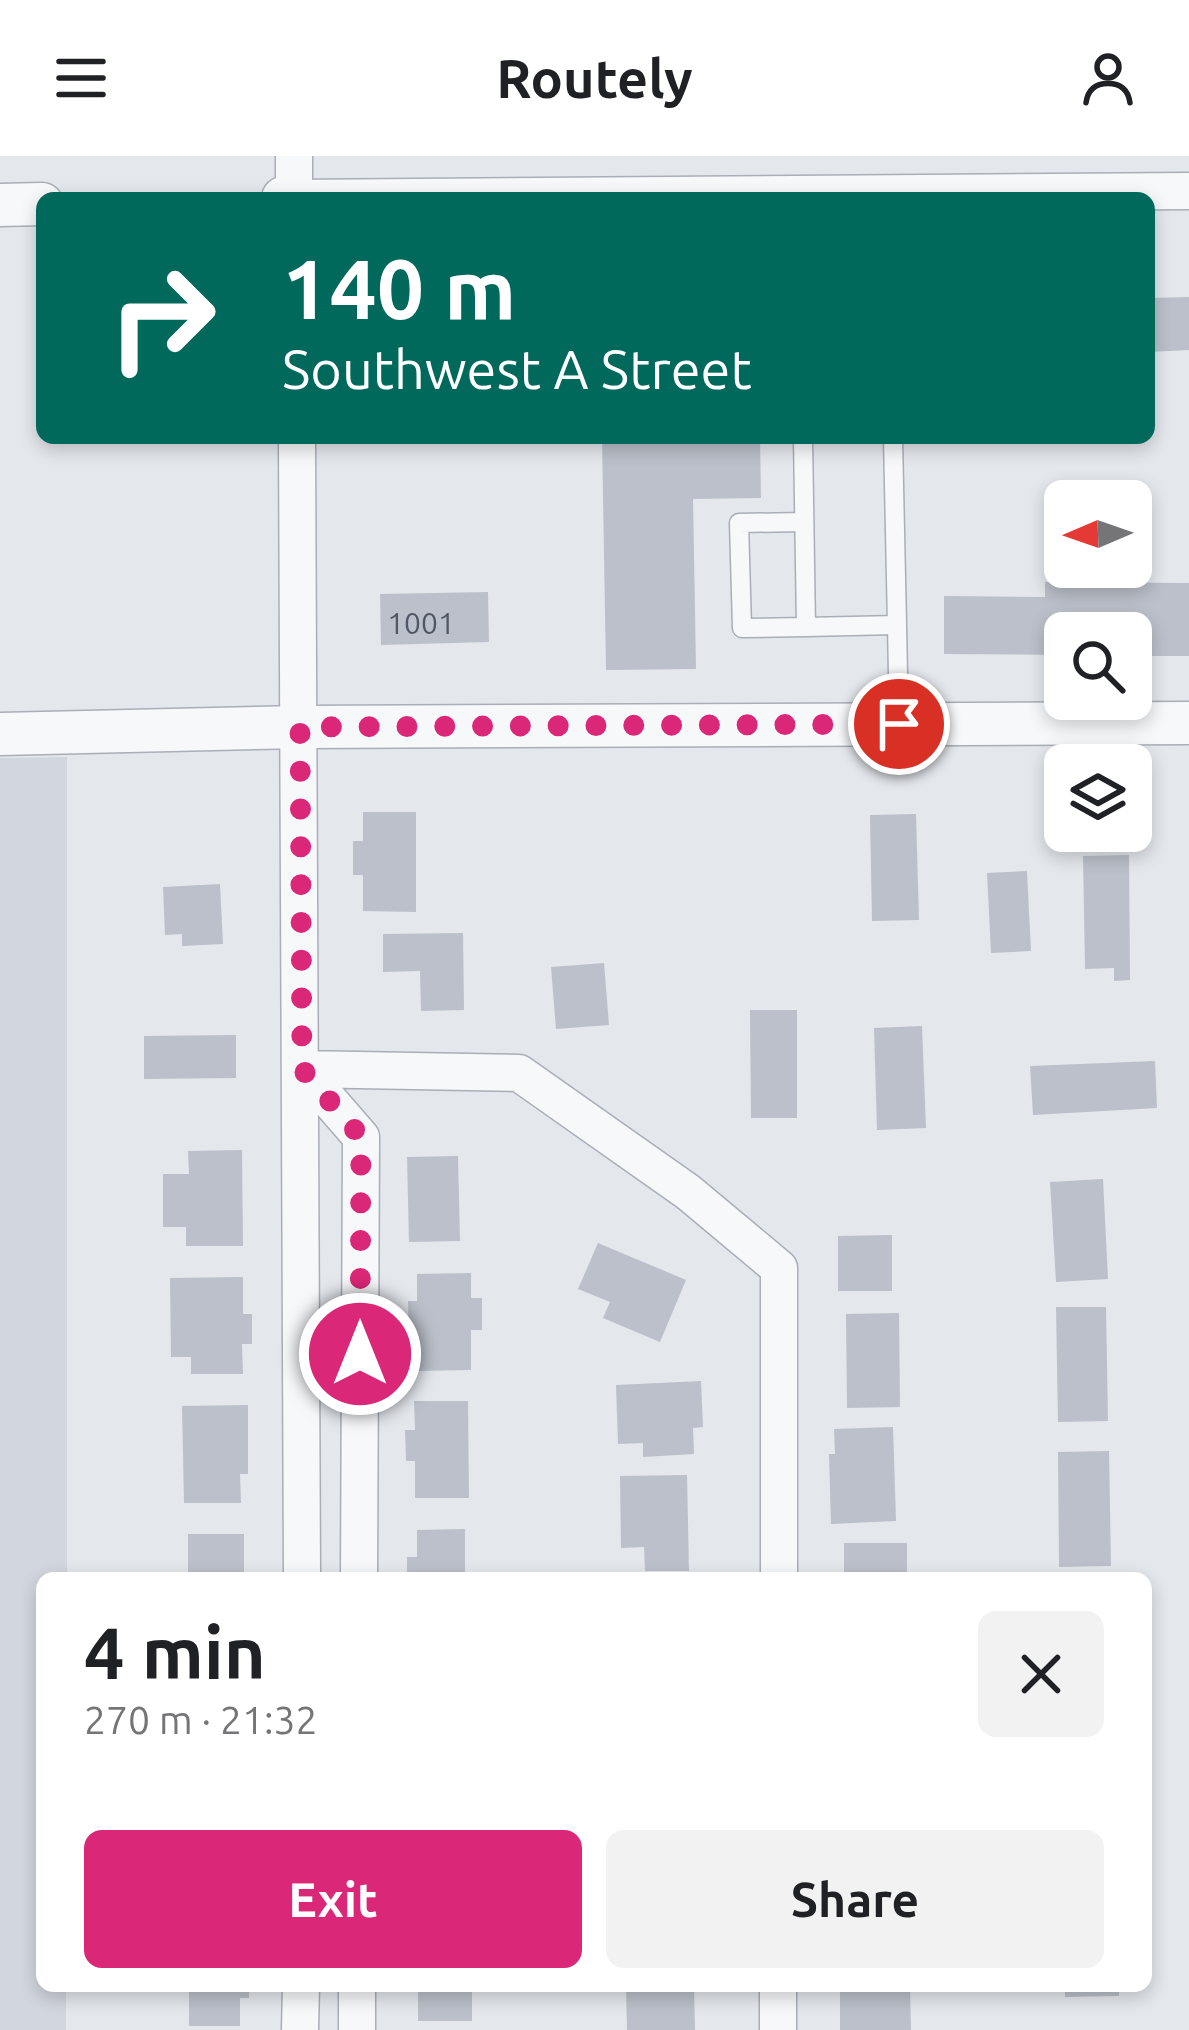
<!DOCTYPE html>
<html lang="en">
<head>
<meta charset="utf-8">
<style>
  :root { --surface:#fff; --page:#f2f2f2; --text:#202124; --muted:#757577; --accent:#db2777 }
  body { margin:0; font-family:Ubuntu,sans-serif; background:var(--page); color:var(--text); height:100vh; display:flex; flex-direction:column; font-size:45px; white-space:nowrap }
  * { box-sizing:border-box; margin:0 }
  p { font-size:39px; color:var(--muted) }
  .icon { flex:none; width:66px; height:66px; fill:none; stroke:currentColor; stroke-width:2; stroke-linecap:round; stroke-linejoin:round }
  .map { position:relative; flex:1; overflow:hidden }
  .panel { position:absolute; left:36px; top:1416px; width:1116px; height:420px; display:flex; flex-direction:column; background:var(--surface); border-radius:18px; box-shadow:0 6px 18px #0003 }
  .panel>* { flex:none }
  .banner { position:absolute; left:36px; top:36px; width:1119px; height:252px; border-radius:18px; box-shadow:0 6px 18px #0003; background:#00695c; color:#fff; overflow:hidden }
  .needle { width:78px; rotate:268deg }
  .buttons { position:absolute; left:1044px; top:324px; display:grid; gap:24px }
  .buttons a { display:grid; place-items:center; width:108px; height:108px; border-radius:18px; background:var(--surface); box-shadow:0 6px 18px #0003; font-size:60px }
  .pin { position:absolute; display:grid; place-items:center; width:102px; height:102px; color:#fff; margin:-51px; border:6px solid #fff; border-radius:50%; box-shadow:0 3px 12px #0007 }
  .me { position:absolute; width:132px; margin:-66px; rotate:0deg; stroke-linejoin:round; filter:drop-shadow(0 0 9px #0008) }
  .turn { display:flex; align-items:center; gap:42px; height:252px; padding:0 48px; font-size:54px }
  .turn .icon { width:156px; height:156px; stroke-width:2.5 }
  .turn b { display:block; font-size:84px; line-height:102px }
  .round { display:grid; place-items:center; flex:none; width:126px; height:126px; border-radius:18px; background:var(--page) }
  .headline { display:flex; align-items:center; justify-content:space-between; height:204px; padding:0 48px }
  h1 { font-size:72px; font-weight:700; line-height:90px }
  .primary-button { display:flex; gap:24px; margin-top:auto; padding:24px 48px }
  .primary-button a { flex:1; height:138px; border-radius:18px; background:var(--accent); color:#fff; font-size:48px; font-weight:700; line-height:138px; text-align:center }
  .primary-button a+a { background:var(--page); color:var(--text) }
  header { display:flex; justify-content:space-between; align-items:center; height:156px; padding:0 48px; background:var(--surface); font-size:54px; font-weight:700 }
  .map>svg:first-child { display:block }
</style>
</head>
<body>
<header><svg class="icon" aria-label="menu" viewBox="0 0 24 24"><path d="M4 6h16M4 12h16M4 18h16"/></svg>Routely<svg class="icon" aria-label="person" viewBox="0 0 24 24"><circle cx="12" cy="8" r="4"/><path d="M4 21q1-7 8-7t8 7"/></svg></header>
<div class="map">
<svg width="1189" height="1874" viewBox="0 0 1189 1874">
  <rect width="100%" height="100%" fill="#e4e7ec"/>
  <!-- built -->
  <path fill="#d2d6de" d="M67,601v821h-25v408h24v44h-66v-1272z"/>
  <!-- building -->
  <path fill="#bbc0ca" d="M1189,141v53l-40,2v-54z
    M602,282h158l1,60 -68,1 3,170 -90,1z
    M1045,426l144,1v73h-58v-23h-66v22l-121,-1v-58l101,1z
    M488,436l1,50 -108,3 -1,-51z
    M363,656h53v100l-53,-1v-36h-10v-34h10z
    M916,658l3,106 -47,1 -2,-106z
    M1129,699l1,125 -16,1v-13l-29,1 -2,-113z
    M1027,715l4,80 -40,2 -4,-80z
    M220,728l3,60 -41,2v-12l-17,1 -2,-48z
    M463,777l1,77 -43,1 -1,-40 -37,1v-38z
    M604,807l5,62 -53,4 -5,-62z
    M750,854h47v108h-46z
    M922,870l4,102 -49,2 -3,-102z
    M236,879v43l-92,1v-43z
    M1155,905l2,47 -124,7 -3,-49z
    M242,994l1,96h-57v-19h-23v-53h26l-1,-23z
    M458,1000l2,85 -51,1 -2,-85z
    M1103,1023l5,100 -52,3 -6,-100z
    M892,1079v56h-54v-55z
    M598,1087l88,37 -26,62 -57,-24 7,-16 -32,-13z
    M471,1117v25h11v32h-11v40l-54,1v-38h-8l-1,-32h9v-27z
    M243,1121v37h9v30h-10l1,30h-52v-17h-20l-1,-79z
    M1056,1151h50l2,114 -50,1z
    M899,1157l1,94 -53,1 -1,-94z
    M701,1225l2,46 -10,1 1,26 -51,3v-14l-25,1 -2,-59z
    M414,1245h54l1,97h-54v-37h-9l-1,-31h10z
    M248,1249v69h-8l1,29h-57l-2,-97z
    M893,1271l3,94 -65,3 -2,-70h6l-1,-25z
    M1109,1295l2,115 -52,1 -1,-115z
    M687,1319l2,96h-44l-1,-24 -23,1 -1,-72z
    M465,1373v49h-58v-21h10v-27z
    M188,1378h56v44h-56z
    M844,1387h63v35h-63z
    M189,1830h60v12h-9v28h-51z
    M418,1830h54v35h-54z
    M626,1830h68l1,44h-68z
    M840,1830h70l1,44h-71z
    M1065,1830h54v10l-54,1z"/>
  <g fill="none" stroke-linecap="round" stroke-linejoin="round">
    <defs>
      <path id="service" d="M803,282l3,189 91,-2 2,100
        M893,282l4,187
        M804,366l-65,1 3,105 64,-1"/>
      <path id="minor" d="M294,0v42
        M294,42l895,-7
        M297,282l5,1140
        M302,913l217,4 169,119 91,76v310
        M302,913l59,68 -2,441
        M300,1874l1,-44
        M357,1874v-44
        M778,1874v-44"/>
      <path id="tertiary" d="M283,42h11
        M0,49l42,-1
        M0,578l300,-7 889,-4"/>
    </defs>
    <!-- service casing -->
    <use href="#service" stroke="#a9aeb7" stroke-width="21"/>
    <!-- minor casing -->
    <use href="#minor" stroke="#a9aeb7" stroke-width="39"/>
    <!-- tertiary casing -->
    <use href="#tertiary" stroke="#a9aeb7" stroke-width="45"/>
    <!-- service -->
    <use href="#service" stroke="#f7f8fa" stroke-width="18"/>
    <!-- minor -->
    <use href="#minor" stroke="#f7f8fa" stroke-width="36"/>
    <!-- tertiary -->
    <use href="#tertiary" stroke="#f7f8fa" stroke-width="42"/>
  </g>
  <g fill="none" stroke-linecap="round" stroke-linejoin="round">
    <!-- route -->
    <path stroke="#db2777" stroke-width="21" stroke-dasharray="0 37.8" d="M360,1198l1,-217 -59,-68 -2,-342 599,-3"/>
  </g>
  <g text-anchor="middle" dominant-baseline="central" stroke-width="10" stroke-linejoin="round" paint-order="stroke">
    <!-- number labels -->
    <g font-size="30" fill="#4f5766">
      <text x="421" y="467">1001</text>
    </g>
  </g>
</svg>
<div class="buttons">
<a><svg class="needle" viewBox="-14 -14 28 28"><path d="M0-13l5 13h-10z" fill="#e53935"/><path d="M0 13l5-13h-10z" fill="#757577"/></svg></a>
<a><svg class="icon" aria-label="search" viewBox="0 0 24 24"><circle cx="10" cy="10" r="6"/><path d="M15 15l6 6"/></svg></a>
<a><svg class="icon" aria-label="layers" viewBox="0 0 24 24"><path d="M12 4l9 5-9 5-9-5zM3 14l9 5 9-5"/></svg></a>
</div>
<div class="pin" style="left:899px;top:568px;background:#d93025"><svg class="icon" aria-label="arrive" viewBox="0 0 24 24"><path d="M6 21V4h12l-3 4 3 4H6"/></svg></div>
<svg class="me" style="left:360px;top:1198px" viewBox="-20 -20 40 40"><circle r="17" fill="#db2777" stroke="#fff" stroke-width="3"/><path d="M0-11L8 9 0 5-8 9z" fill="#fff"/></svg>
<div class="banner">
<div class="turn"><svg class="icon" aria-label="right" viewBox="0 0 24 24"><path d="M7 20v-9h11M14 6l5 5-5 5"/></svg><div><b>140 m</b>Southwest A Street</div></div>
</div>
<section class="panel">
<div class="headline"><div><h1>4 min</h1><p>270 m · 21:32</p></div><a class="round"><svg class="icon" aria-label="close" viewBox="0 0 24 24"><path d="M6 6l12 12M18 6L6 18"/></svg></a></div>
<div class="primary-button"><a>Exit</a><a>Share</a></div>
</section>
</div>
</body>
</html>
